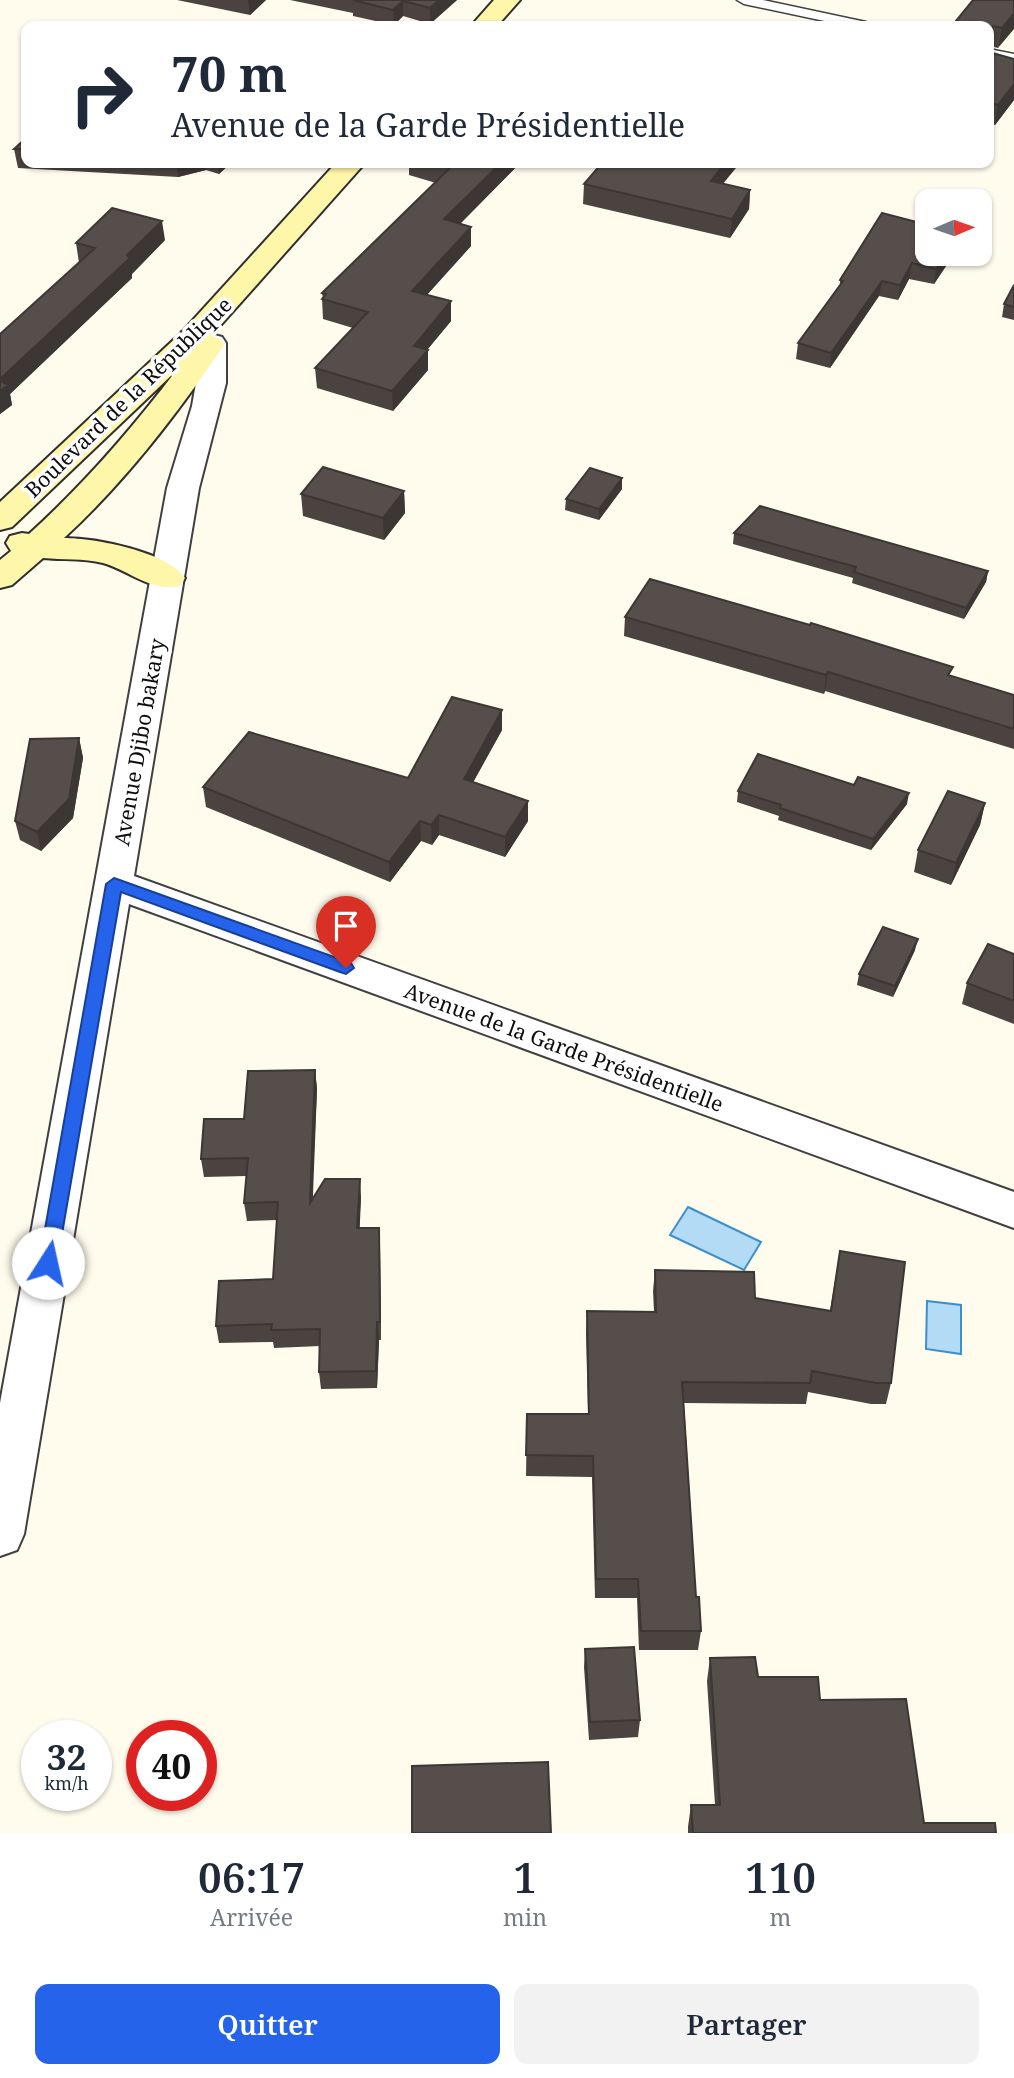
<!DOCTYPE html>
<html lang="fr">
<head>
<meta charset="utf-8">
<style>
  :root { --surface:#fff; --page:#f2f2f3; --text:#1f2937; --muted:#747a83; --accent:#2563eb }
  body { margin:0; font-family:"Noto Serif",serif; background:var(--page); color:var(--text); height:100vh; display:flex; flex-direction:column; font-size:26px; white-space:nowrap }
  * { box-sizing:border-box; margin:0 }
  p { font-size:23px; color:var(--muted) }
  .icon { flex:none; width:38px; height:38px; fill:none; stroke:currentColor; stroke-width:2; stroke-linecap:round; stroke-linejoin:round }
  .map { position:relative; height:1833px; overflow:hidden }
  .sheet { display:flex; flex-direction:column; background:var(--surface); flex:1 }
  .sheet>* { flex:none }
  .guide { position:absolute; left:21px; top:21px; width:973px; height:147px; border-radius:14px; box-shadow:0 2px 5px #0004; background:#fff; color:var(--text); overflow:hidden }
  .needle { width:46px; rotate:88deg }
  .buttons { position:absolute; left:915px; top:189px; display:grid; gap:14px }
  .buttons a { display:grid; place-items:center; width:77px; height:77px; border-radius:14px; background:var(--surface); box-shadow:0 2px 5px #0004; font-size:35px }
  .speed { position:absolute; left:21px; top:1720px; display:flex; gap:14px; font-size:35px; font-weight:700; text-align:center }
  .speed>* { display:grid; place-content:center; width:91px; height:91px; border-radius:50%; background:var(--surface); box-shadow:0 2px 5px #0004; line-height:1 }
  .speed small { font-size:18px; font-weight:400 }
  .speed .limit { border:10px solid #d22; background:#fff; color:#111 }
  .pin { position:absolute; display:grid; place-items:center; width:60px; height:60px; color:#fff; margin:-72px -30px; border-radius:50% 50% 50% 0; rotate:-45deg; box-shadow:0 0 7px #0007 }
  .pin .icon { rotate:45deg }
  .me { position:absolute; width:77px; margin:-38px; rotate:10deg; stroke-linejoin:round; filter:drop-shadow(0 0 5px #0008) }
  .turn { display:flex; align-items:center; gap:24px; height:147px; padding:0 35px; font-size:32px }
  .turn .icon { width:91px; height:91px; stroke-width:2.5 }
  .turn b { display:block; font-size:49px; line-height:60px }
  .eta { display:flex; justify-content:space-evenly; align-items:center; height:119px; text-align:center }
  .eta b { font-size:42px; font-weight:600; line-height:49px }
  .cta { display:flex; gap:14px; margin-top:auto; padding:14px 35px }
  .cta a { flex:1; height:80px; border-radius:14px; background:var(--accent); color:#fff; font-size:28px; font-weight:600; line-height:80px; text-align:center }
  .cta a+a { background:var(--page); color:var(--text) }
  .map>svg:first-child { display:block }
</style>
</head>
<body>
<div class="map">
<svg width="1014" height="1833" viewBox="0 0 1014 1833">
  <rect width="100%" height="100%" fill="#fffced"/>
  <!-- water -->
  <path fill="#b3dbf5" stroke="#3b8fcb" stroke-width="2" d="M688,1207l73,35 -17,28 -74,-35z
    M927,1301l34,4v49l-35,-5z"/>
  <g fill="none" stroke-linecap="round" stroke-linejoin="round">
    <defs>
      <path id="service" d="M737,0h26l103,22 7,4h-25l-104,-22z
        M989,49l25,5v8l-25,-5z"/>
      <path id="tertiary" d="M193,329l29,8 4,6v40l-27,105 -65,388 880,316v36l-885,-324 -105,630 -7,16 -17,6v-153l167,-915 25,-82 4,-23v-35l-14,-4 -4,-6 4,-6z"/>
      <path id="secondary" d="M494,0h26l-23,26h-26z
        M336,163h29l-154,173 9,3 4,6c-47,69 -98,136 -160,193 31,0 104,14 121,40l-5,8c-27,7 -52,-16 -77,-23 -20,-5 -40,-3 -60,-5l-31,27 -12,3v-28l11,-9 -5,-8 4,-7 12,-3 7,1c54,-49 102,-104 146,-162l-163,155 -12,3v-28l182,-170z"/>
    </defs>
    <!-- service casing -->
    <use href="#service" stroke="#404040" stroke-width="3"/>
    <!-- tertiary casing -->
    <use href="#tertiary" stroke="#404040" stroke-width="4"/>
    <!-- secondary casing -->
    <use href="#secondary" stroke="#2f2f2f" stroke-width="4"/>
    <!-- service -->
    <use href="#service" fill="#fff" fill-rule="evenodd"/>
    <!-- tertiary -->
    <use href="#tertiary" fill="#fff" fill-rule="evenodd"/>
    <!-- secondary -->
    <use href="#secondary" fill="#fef6a9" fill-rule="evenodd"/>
  </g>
  <!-- wall -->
  <path fill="#4a4340" d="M177,0h89l-16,15z
    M290,0h167l-27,24 -27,-8 -9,9 -41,-9v-3z
    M1014,0l-16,48 -8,-2 -1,1v-21h-34l1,-5z
    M989,52l25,7v41l-19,25 -6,-1z
    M26,138v25h205l-12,11 -13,-4 -28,7 -160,-9 -4,-19z
    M409,163h111l-60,61 11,3v19l-44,49 24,6v20l-24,29 1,20 -35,41 -76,-23 -2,-20 38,-40 -30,-9 -1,-20 1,-1 -1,-5 114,-110 -27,-8z
    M584,184h139l27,6 -1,19 -19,29 -147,-34z
    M165,240l-33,34v4l-122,116 2,11 -12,9v-80l79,-71 -3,-20z
    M928,254h26l-20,30 -25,-5 -11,21 -19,-4 -49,72 -34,-9 2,-16 42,-57v-6z
    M1014,285v35l-12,-3 2,-13z
    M622,478v11l-23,31 -34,-10 1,-11z
    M404,491l1,22 -21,27 -81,-24 -2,-22z
    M734,533l254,38 -2,11 -22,37 -112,-36 1,-5 -120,-34z
    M625,617l326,59 63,19v54l-189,-58 -1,3 -200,-58z
    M502,710v20l-29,52 55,19v20l-23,36 -66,-22 -7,10 -11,-4 -31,41 -184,-75 -3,-20 205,-9z
    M79,738l4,20 -10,60 -32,33 -21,-11 -5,-19z
    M854,785l53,19 -36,46 -93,-30 1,-4 -42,-14 1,-11z
    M985,803l-5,22 -29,60 -37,-13 4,-22z
    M915,950l-22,47 -36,-12 2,-11z
    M1014,954v70l-52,-20 5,-21z
    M315,1070l2,19 -5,109 49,-1 -2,31h20l1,18 1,94h-2l-2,48 -56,1 -2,-17 1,-26 -46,2 -1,-6 -54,1 -3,-17 57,-47 4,-59 -30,1 -3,-18 2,-27 -42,1 -3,-18 43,-40z
    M840,1251l51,132 -5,21h-15l-63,-12 -2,12 -122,-1 12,194 5,34 -3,19h-59l-2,-52h-42l-3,-121 -66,-1 1,-62h61l-2,-81 1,-22 67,1 -1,-21 2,-21 100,28 75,13z
    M585,1649l55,71 -2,17 -49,3 -5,-73z
    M710,1658l48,19 62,23 104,123 72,10h-308v-6l3,-22h24l-8,-124z"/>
  <!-- shaded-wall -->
  <path fill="#3c3734" d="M248,0h18l-16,15z
    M439,0h18l-27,24v-16z
    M403,1v15l-9,9 -1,-15z
    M1014,13v16l-16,19 4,-20z
    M993,26l-3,20 -1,1 1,-18z
    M1014,84v16l-19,25 3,-20z
    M176,163h29l1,7 -28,7z
    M218,163h13l-12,11z
    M501,163h19l-75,76 -1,-20z
    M725,163h15l-31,38 2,-20z
    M750,190l-1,19 -19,29 2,-19z
    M162,221l3,19 -33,34v4l-122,116 2,11 -12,9v-35z
    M471,227v19l-59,65v-20z
    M946,254h8l-20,30 2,-15z
    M912,263l-3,16 -11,21 2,-15z
    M882,281l-3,15 -49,72 1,-15z
    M451,301v20l-29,35 6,-6v20l-35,41 -1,-20 22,-45z
    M622,478v11l-23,31v-11z
    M404,491l1,22 -21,27 -1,-22z
    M988,571l-2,11 -22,37 2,-11z
    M828,672l-3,19 -1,3 2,-19z
    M502,710v20l-38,69v-20z
    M79,738l4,20 -10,60 -32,33 -4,-19z
    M909,793l-2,11 -36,46 2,-11z
    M528,801v20l-23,36v-20z
    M985,803l-5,22 -29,60 5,-22z
    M439,815v20l-7,10 -1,-20z
    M420,821l1,20 -31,41 -1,-20z
    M918,939l-3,11 -22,47 2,-11z
    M315,1070l2,19 -5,132 -2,-18z
    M360,1179l1,18 -2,49 -2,-18z
    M379,1228l1,18 1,94 -1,-18z
    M377,1322l2,18 -2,48 -1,-17z"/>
  <!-- building -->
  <path fill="#564e4a" stroke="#3c3734" stroke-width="2" d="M353,0h86l-9,8 -27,-7 -10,9z
    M973,0h41v13l-12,15 -9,-2 -3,3 -1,-3h-12l-21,-5z
    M989,52l25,7v25l-16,21 -9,-3z
    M26,138v11h-12z
    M434,163h67l-57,56 27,8 -59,64 39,10 -37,45 14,4 -36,41 -77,-23 53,-56 -46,-13 4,-5 -4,-1 129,-126z
    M602,163h123l-14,18 39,9 -18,29 -148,-35z
    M112,208l50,13 -35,34 3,3 -130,121v-45l95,-86 -19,-5z
    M882,213l46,12v29h18l-10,15 -24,-6 -12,22 -18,-4 -51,72 -33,-10 45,-62 -3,-1z
    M1014,285v22l-10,-3z
    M0,381l8,4 -8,6z
    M323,467l81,24 -21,27 -82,-24z
    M590,468l32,10 -23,31 -33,-10z
    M760,506l228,65 -22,37 -112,-36 2,-5 -122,-34z
    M650,579l160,46 1,-2 142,44 -5,8 66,20v34l-186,-57 -2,3 -201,-58z
    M452,697l50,13 -38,69 64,22 -23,36 -66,-22 -8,10 -11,-4 -31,41 -186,-75 46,-55 159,46z
    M79,738l-10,61 -32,33 -22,-11 15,-82z
    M758,754l96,31 4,-8 51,16 -36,46 -93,-31 1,-3 -43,-14z
    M948,791l37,12 -29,60 -38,-13z
    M883,927l35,12 -23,47 -36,-12z
    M988,944l26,10v47l-47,-18z
    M315,1070l-5,133 15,-24h35l-3,49h22l1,94h-3l-1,49 -57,1 1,-43 -49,1 1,-6 -56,2 3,-45 54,-2 5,-77 -34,1 4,-45 -47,1 3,-40h40l4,-48z
    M840,1251l65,11 -14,121h-15l-64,-12 -2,12 -128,-1 14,215h3l2,34h-60l-3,-52h-42l-3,-123 -67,-1 1,-41h62l-2,-103 69,1 -1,-42 99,2 1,26 76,13z
    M634,1647l6,73 -50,2 -5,-73z
    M755,1657l3,20h60l2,23 86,-1 18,124h71l1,10h-303l-2,-28h29l-10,-147z
    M548,1762l3,71h-139v-67z"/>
  <!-- route -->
  <path fill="#2563eb" stroke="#184099" stroke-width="2" d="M114,878l237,85 3,5 -8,6 -6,-2 -219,-80 -64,371 -3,5 -6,3 -7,-3 -2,-5 67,-379z"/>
  <g text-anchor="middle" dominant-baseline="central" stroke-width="7" stroke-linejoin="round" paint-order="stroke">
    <!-- street labels -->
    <g font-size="21" fill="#0d0d0d" stroke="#fff">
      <text transform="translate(128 397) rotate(-44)">Boulevard de la République</text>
      <text transform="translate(139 742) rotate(-80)">Avenue Djibo bakary</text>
      <text transform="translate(564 1047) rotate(20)">Avenue de la Garde Présidentielle</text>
    </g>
  </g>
</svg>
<div class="buttons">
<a><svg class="needle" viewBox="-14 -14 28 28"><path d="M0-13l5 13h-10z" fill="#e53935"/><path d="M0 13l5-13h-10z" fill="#747a83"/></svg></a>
</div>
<div class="speed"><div>32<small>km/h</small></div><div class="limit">40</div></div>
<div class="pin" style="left:346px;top:968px;background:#d93025"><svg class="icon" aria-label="arrive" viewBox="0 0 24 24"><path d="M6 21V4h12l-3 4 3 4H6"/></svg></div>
<svg class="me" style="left:48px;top:1263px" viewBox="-20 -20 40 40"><circle r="19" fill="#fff"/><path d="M0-13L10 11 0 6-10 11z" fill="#2563eb"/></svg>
<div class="guide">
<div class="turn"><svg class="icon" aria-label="right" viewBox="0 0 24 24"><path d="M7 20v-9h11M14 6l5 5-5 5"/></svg><div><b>70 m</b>Avenue de la Garde Présidentielle</div></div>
</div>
</div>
<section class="sheet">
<div class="eta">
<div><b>06:17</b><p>Arrivée</p></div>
<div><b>1</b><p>min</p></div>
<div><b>110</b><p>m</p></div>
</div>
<div class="cta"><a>Quitter</a><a>Partager</a></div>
</section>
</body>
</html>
